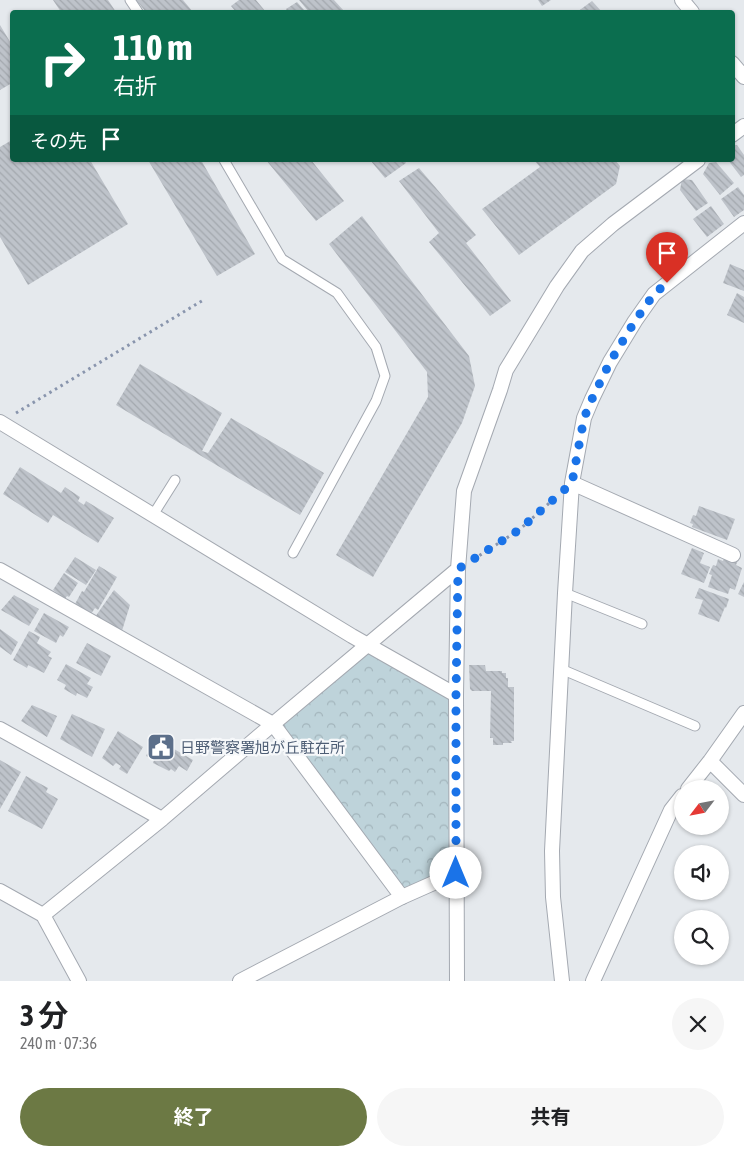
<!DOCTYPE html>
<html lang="ja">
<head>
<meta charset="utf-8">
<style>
  :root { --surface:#fff; --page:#f6f6f6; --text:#202124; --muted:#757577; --accent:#6c7944 }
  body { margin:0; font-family:"Asap Condensed","Noto Sans JP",sans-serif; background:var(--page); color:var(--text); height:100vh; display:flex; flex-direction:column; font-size:19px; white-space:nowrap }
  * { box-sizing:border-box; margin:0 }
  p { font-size:16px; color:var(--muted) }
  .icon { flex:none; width:28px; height:28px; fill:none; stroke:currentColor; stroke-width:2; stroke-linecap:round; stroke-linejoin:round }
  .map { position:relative; height:981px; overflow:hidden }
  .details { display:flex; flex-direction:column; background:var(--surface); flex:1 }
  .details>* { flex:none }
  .guide { position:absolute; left:10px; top:10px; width:725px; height:152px; border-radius:5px; box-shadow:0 1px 4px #0004; background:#0b6e4f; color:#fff; overflow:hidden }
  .needle { width:32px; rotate:238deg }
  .tools { position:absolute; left:674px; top:780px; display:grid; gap:10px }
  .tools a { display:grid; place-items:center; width:55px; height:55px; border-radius:50%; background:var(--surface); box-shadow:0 1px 4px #0004; font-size:25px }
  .pin { position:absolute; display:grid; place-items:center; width:42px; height:42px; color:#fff; margin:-51px -21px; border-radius:50% 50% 50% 0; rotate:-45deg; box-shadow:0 0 5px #0007 }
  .pin .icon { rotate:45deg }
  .me { position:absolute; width:55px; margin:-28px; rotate:0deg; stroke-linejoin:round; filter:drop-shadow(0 0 4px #0008) }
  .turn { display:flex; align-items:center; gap:18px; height:105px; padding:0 20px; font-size:22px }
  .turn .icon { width:65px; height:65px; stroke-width:2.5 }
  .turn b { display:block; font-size:35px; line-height:42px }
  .then { display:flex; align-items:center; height:48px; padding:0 20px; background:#0003; gap:10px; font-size:19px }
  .round { display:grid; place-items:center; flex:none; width:52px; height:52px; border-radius:26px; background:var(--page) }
  .headline { display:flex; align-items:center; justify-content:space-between; height:85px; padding:0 20px }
  h1 { font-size:30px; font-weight:700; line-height:38px }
  .cta { display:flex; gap:10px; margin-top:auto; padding:10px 20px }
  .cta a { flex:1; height:58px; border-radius:30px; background:var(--accent); color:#fff; font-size:20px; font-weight:700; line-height:58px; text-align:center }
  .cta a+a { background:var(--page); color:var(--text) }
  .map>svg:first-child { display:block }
</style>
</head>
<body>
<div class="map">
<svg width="744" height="981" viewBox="0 0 744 981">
  <defs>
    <pattern id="park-crowns" width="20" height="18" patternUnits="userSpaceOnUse" patternTransform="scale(1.25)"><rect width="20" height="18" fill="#bed3da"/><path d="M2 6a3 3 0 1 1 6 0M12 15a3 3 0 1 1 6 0" fill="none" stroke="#a3b5bc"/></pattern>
    <pattern id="building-back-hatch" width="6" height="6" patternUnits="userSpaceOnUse" patternTransform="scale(1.25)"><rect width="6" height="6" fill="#bec3ca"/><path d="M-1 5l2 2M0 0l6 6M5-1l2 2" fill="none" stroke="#a3a8ae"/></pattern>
  </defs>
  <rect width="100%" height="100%" fill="#e5e9ed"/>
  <!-- park -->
  <path fill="url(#park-crowns)" d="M368,645l88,50v178l-54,24 -129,-173z"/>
  <!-- building -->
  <path fill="url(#building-back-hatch)" d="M53,0h55l8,12h-55z
    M136,0h47l10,12h-47z
    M239,0h17l10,12h-30l-5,-6z
    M299,0h35l11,12h-36z
    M538,0h13l-9,6z
    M592,1l10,11h-25z
    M297,2l9,10h-18l-2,-3z
    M0,25l12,20v38l-12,7z
    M12,140v20h78l38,64 -100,61 -28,-48v-90z
    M732,145h5l7,10v20l-3,2 -13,-17h4z
    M148,160h53l54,94 -38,22z
    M266,160h45l33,41 -28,20z
    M370,160h34l2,3 -21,15z
    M534,160h81l5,6 -4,18 -97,71 -37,-46 58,-42z
    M716,162l18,21 -14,12 -17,-21 6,-11z
    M419,168l57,67 -10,8 45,58 -21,15 -61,-74 10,-9 -40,-52z
    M682,179l10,1 16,23 -12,8 -16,-21z
    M738,187l6,8v15l-10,7 -13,-18z
    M711,206l13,18 -17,13 -14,-18z
    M362,216l107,140 6,30 -13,37 -89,154 -37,-22 92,-158 -1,-25 -98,-128z
    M730,264l14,6v21l-21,-8z
    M737,293l7,4v26l-17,-8z
    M140,364l82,49 -20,38 6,2 23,-35 93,55 -24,42 -184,-110z
    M20,467l41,26 4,-6 15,10 -2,4 6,4 2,-4 28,17 -16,25 -45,-28 -5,8 -45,-29z
    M699,506l36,13 -8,21 -35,-13 1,-3 -3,-1 3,-8 3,1z
    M692,548l12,5 -4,10 10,4 -6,16 -23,-9z
    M725,555l13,5 -2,5 6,3 -7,22 -5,-2 -2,6 -20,-7 4,-12 -3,-1 4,-9 3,1 2,-7 5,2z
    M75,557l21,13 -10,15 -21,-13z
    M99,566l18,11 -19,33 -3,-2 -4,6 -16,-10 7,-13 2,1z
    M64,573l14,10 -9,14 -2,-1 -2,3 -12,-9z
    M744,582v15l-6,-3z
    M699,588l30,11 -3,9 -1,-1 -6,15 -21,-8 5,-14 -8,-2z
    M114,590l16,15 -9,29 -26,-17z
    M14,595l25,14 -10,17 -28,-16z
    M44,613l25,14 -6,10 -3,-2 -4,8 -22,-12z
    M0,629l18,13 -7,13 -11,-8z
    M29,631l11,6 -3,6 14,9 -3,4 4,2 -8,15 -16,-8 -1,3 -14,-8z
    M87,643l24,13 -10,20 -25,-13z
    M66,664l25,14 -4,6 6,3 -6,11 -10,-5 -1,3 -12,-7 2,-4 -9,-5z
    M469,665h16l1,6h16v2h4v5h2v9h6v54h-3l1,2h-9v2h-10v-7h-3l1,-47h-19l-2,-2z
    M32,705l25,11 -10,21 -26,-16z
    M72,714l33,15 -13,28 -32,-18z
    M118,731l25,16 -16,27 -8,-5 2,-3 -5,-3 -3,3 -11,-8z
    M155,738l38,22 -6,11 -8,-5 -4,6 -4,-3 -2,2 -16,-8 1,-3 -8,-4z
    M0,760l21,12 -21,37z
    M26,776l22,12 -2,4 12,7 -16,30 -34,-18z"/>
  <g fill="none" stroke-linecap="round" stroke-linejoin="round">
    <defs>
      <path id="service" d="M130,0l8,12
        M224,160l58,99 55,34 39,54 9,29 -9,25 -83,152
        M153,515l22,-35
        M565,593l77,31
        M561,669l134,57"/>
      <path id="minor" d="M732,135l12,-9
        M572,483l161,72
        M0,570l273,154 129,173
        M0,729l162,90
        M710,761l34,34
        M688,789l22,-28 34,-48
        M0,891l43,24 36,66
        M43,915l119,-96 111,-95 185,-155
        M457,981l-1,-286 2,-126 6,-78 36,-101 6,-20 51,-84 25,-35 31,-27 85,-64
        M562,981l-9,-84 -1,-46 13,-258 7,-110 12,-65 8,-19 18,-37 25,-41 19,-27 90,-71
        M593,981l78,-171 11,-14"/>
      <path id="tertiary" d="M682,0l10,12
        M732,63l12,14
        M0,422l352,214 104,59
        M240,981l162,-84 54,-24"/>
    </defs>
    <!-- service casing -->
    <use href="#service" stroke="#a4a9b1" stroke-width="11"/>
    <!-- minor casing -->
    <use href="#minor" stroke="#a4a9b1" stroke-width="16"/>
    <!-- tertiary casing -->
    <use href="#tertiary" stroke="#a4a9b1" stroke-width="16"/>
    <!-- path -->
    <path stroke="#8995ad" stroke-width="3" stroke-dasharray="2.5 4" stroke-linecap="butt" d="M16,413l189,-114
      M474,559l45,-29 36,-32"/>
    <!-- service -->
    <use href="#service" stroke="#fff" stroke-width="9"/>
    <!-- minor -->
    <use href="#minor" stroke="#fff" stroke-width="14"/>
    <!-- tertiary -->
    <use href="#tertiary" stroke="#fff" stroke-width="14"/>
  </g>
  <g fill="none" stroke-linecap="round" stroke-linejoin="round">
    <!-- route -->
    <path stroke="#1a73e8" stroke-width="9" stroke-dasharray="0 16.2" d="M456,873v-178l2,-126 61,-39 53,-47 12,-65 8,-19 18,-37 25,-41 19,-27 13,-11"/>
  </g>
  <!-- icons -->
  <defs>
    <symbol id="civic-square" viewBox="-11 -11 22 22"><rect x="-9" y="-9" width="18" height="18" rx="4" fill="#5c6f8a" stroke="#f6f8fa"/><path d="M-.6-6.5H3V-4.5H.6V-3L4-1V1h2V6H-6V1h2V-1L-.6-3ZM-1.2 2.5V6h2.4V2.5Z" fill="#fff"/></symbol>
  </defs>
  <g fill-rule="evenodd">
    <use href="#civic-square" x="145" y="731" width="32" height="32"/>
  </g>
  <g text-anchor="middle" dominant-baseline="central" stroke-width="4.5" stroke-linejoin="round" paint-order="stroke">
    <!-- service labels -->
    <g font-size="15" fill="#4e5e75" stroke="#f6f8fa" text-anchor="start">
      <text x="180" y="747">日野警察署旭が丘駐在所</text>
    </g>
  </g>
</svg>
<div class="tools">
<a><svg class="needle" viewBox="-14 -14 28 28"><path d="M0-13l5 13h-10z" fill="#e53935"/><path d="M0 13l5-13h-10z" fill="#757577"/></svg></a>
<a><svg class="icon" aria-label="sound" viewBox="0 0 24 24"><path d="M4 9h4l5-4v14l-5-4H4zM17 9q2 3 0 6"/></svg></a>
<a><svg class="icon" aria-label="search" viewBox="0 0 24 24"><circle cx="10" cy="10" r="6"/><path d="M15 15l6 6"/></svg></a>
</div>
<div class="pin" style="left:667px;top:283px;background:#d93025"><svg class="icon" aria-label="arrive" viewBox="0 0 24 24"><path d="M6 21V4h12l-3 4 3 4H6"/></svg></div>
<svg class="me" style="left:456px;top:873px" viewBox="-20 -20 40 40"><circle r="19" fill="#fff"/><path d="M0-13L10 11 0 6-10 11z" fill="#1a73e8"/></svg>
<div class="guide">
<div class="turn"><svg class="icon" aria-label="right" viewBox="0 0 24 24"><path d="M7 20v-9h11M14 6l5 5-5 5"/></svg><div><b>110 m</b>右折</div></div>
<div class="then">その先<svg class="icon" aria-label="arrive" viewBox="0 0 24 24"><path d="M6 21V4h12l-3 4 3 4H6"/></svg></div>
</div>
</div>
<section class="details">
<div class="headline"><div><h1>3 分</h1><p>240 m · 07:36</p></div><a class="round"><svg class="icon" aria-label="close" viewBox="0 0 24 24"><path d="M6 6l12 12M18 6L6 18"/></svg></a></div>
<div class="cta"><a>終了</a><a>共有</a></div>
</section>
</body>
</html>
